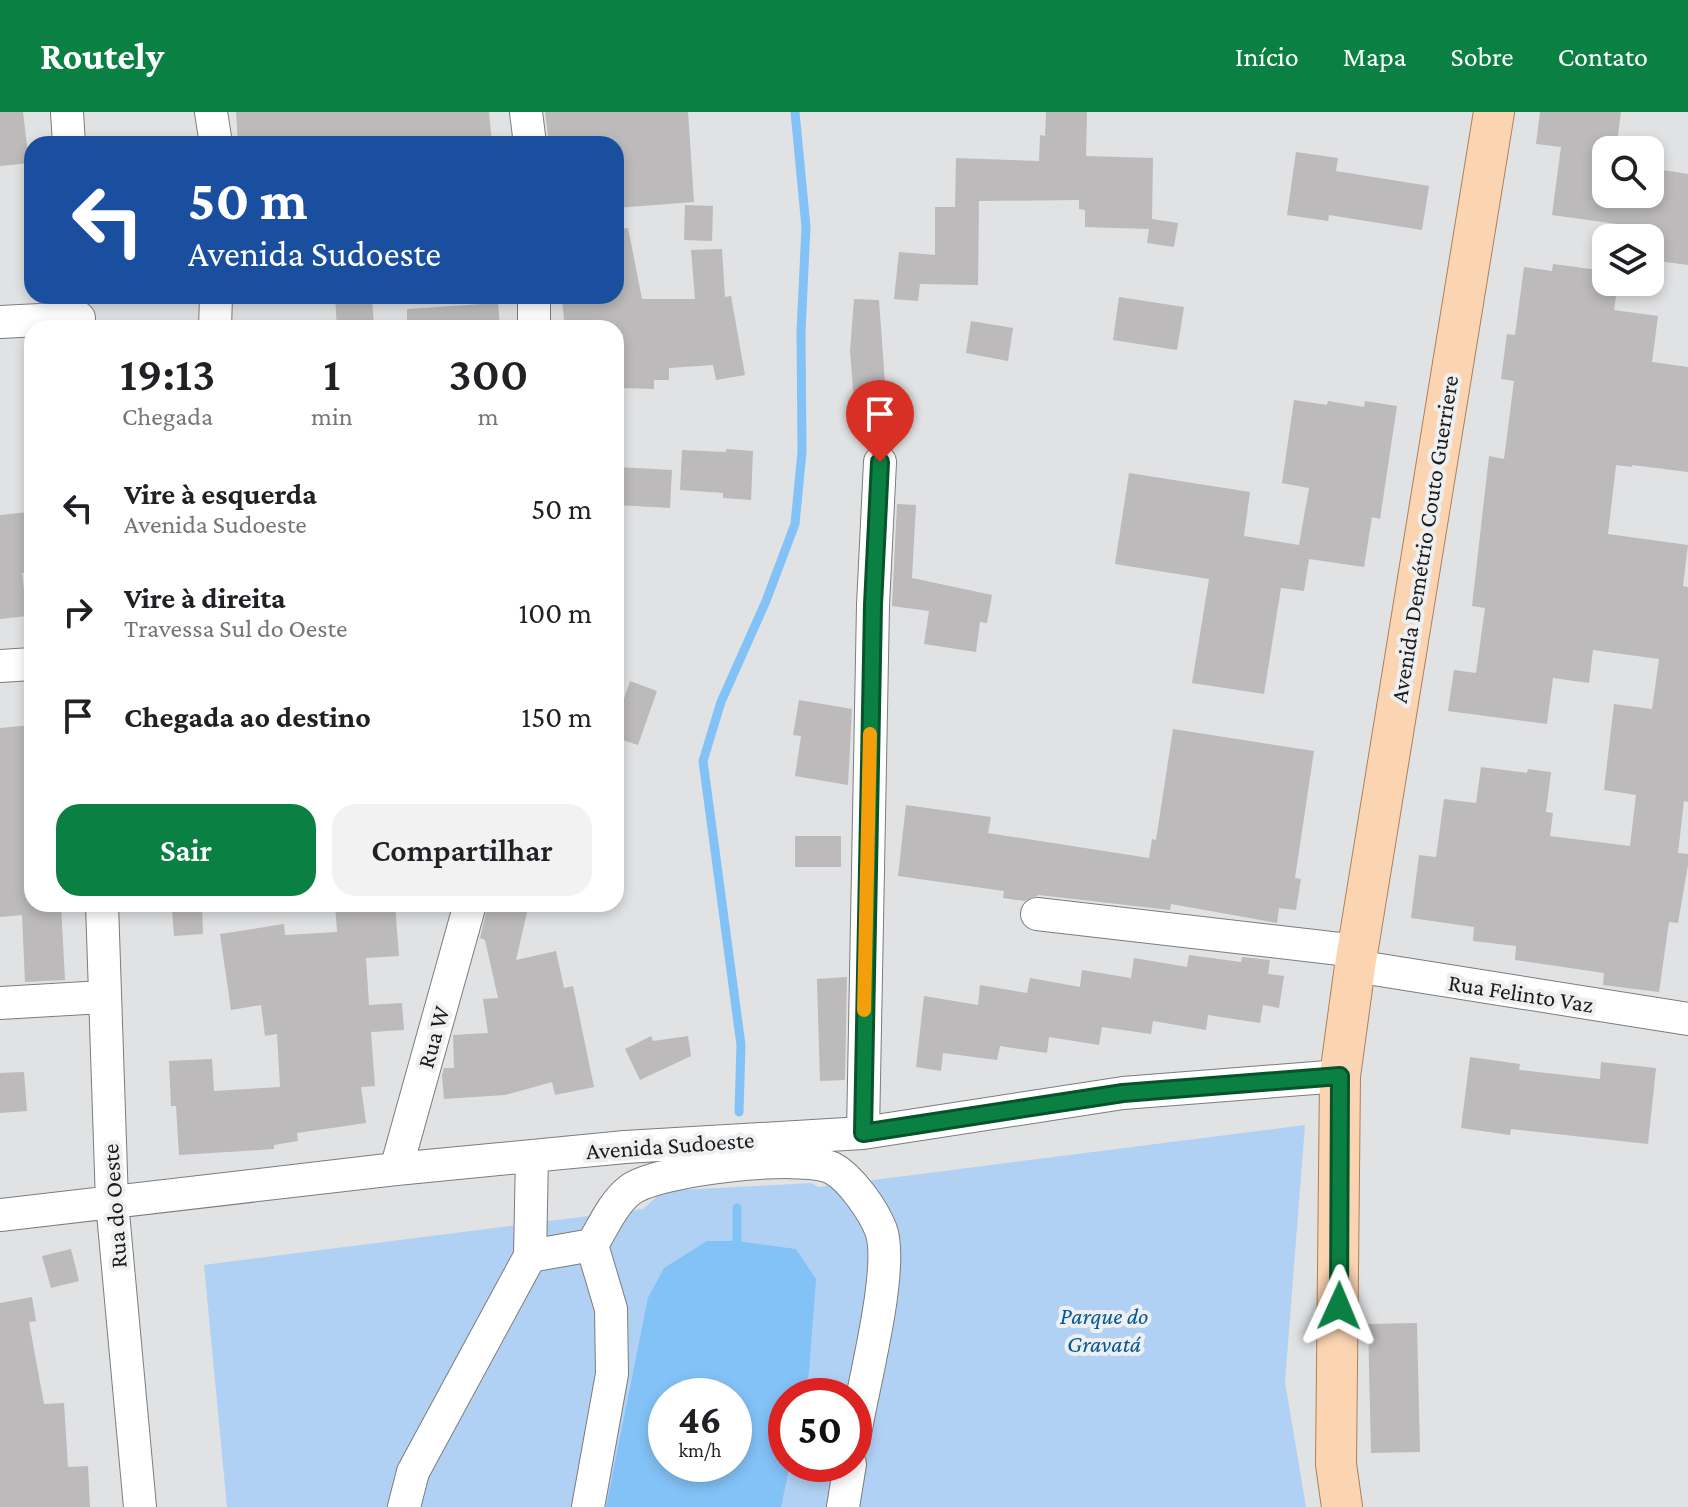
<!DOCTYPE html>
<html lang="pt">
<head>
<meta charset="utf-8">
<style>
  :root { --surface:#fff; --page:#f2f2f2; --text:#202124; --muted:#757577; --accent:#0b8043 }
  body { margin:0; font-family:"Crimson Pro",serif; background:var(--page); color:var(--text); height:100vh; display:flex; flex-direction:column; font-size:30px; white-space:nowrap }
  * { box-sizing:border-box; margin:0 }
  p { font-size:26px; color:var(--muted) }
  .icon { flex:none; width:44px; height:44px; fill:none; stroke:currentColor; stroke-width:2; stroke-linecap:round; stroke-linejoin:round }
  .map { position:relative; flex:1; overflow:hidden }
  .details { position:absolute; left:24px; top:208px; width:600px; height:592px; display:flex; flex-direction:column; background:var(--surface); border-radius:24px; box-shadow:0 4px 12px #0003 }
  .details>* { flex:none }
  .guide { position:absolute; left:24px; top:24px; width:600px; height:168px; border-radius:24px; box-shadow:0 4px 12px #0003; background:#1a4fa0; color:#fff; overflow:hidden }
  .tools { position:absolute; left:1592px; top:24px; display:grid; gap:16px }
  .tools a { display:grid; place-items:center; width:72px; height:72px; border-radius:16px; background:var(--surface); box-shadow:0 4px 12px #0003; font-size:40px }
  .speed { position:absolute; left:648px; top:1266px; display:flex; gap:16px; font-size:40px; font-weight:700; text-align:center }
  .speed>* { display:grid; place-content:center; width:104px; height:104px; border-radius:50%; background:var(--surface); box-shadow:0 4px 12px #0003; line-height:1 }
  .speed small { font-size:20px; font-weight:400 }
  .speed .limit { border:12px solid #d22; background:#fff; color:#111 }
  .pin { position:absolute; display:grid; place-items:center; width:68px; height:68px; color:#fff; margin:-82px -34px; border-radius:50% 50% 50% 0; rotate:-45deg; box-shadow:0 0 8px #0007 }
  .pin .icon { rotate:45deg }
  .me { position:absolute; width:88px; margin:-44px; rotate:1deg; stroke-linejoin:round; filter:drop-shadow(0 0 6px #0008) }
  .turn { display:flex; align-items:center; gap:28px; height:168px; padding:0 32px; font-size:36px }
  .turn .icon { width:104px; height:104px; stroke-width:2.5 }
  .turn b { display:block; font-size:56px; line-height:68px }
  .eta { display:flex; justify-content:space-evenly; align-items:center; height:136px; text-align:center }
  .eta b { font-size:48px; font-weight:600; line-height:56px }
  .action { display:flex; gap:16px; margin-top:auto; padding:16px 32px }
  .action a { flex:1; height:92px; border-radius:24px; background:var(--accent); color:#fff; font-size:32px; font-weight:600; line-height:92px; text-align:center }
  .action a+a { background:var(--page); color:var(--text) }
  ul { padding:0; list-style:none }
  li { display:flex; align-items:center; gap:24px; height:104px; padding:0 32px }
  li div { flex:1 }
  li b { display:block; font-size:30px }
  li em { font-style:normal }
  header { display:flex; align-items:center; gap:48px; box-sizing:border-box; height:112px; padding:0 40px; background:var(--accent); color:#fff }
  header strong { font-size:38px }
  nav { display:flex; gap:44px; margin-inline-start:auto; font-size:28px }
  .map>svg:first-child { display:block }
</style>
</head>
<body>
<header>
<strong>Routely</strong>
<nav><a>Início</a><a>Mapa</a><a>Sobre</a><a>Contato</a></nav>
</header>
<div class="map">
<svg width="1688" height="1395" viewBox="0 0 1688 1395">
  <rect width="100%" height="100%" fill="#e1e2e3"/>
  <!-- green -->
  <path fill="#b1d1f4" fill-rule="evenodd" d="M1305,1013l-20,257 21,125h-1079l-23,-242 439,-56 20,-18 148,-8 8,4zM666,1284h68v68h-68zM786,1284h68v68h-68z"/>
  <!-- water -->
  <path fill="#83c2f6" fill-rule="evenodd" d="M707,1129h30l59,8 20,30 -7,93 -5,24h-18v68h4l-9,43h-175l42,-209 16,-30zM666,1284h68v68h-68z"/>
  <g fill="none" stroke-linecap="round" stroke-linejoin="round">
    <!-- stream -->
    <path stroke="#83c2f6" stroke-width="9" d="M739,1000l2,-67 -38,-284 18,-59 45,-101 29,-77 7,-72 -1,-120 5,-105 -11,-115
      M737,1096v33"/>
  </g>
  <!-- building -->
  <path fill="#bcbaba" d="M0,0h23l6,51 -29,3z
    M236,0h253l3,32h-254z
    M545,0h143l6,90 -78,6v-64h-67z
    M1046,0h41l-1,44 67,2 -1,61 26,4 -4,24 -27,-4 2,-14 -64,-2v-17l-6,-1v-9l-100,1 -1,84 -58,-1 -2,17 -24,-2 5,-47 36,3v-48h20l1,-49 83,3 1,-26 5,1z
    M1540,0h81l-5,38h-10v44h44v-26l38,6v91l-38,-5v-22h-35l2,-14 -65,-9 9,-68 -25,-3z
    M1296,40l42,6 -2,13 93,15 -7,44 -93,-15 -1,6 -41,-6z
    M685,93l28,1 -1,35 -28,-1z
    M628,116l14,71h53l-4,-49 31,-1 3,48 6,-1 14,79 -29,5 -3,-15 -44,3v12h-15v9l-33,-1 2,-54 -7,1v-7h-51l-3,-28 54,-4v-66z
    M1553,152l53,7v11h12l-4,28 44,6 -6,46 36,5v105l-56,-7v2l-16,-2 -8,69 80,11 -5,41 5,1v215l-4,-1 -6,52 10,1v11l-10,58 -9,-1 -10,70 -56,-7 1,-12 -89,-13 1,-14 -43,-5 1,-14 -63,-9 8,-63 17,2 8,-58 32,4 5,-36 46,6 1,-4 23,3 -5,40 7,1 -3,23 80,10 6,-51 -32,-5 10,-86 38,5 7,-50 -66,-9 -4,33 -36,-5 -6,46 -99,-13 6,-41 22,3 9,-65 -13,-2 17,-150 15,3 10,-78 -13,-2 6,-45 8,1 9,-68 28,4z
    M335,184h37l2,32h-37z
    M1119,185l65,10 -7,43 -64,-10z
    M854,187l25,1 8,111 -32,3 -5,-63z
    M498,191l2,25h-93v-19z
    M971,209l42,7 -5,33 -42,-8z
    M1294,288l33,5 1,-4 36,6 1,-6 32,5 -17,113 -8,-2 -8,50 -55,-8 -5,32 -23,-3 -17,106 -72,-11 17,-104 -94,-15 14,-91 121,19 -6,44 55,9 10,-57 -27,-5z
    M726,337l27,2 -2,49 -28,-2v-5l-43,-3 2,-40 44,2z
    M616,355l56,3 -2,38 -54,-3z
    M897,392l19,1 -4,73 80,17 -5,28 -7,-1 -4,30 -52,-8 5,-33 -37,-5z
    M28,400l4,60 -10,1 5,43 -27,3v-104z
    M630,569l27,10 -19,54 -22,-7v-16z
    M799,588l53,9 -4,76 -53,-9 6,-40 -8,-1z
    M32,613v179h29l4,76 -40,2 -3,-67 -22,2v-189z
    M1173,617l141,22 -19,127 6,1 -5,31 -17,-2 -2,15 -106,-19 -1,6 -131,-15 -15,6 -21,-3 1,-7 -106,-15 8,-71 85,12 -3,16 161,25 3,-19 4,1z
    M795,724h46v31h-46z
    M335,792h60l4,52 -33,2 3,47 33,-2 2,27 -33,2 4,54 -14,1 5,36 -69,10 1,8 -24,4v4l-95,6 -3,-49h-5l-2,-45 43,-2 2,32 66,-4 -3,-53 -12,2 -4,-31 -30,5 -11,-76 64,-10 1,11 52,-3z
    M488,792h41l-13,56 40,-9 8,37 9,-2 21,101 -39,8 -3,-13 -47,13 -61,4 -2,-24 2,-7h10l-1,-33 35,-2 -5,-34 15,-1 -13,-58 -5,-2z
    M202,795l1,27 -29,2 -2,-27z
    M1189,843l52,7 1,-5 28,3 -2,14 16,2 -5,32 -16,-3 -3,18 -52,-8 -2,15 -53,-9 -2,13 -49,-7 -3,18 -50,-8 -2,16 -47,-7 -3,14 -54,-7 -2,18 -25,-4 8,-71 54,9 2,-20 47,8 3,-15 50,9 2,-17 49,8 3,-20 53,9z
    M847,865l-2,103 -25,1 -3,-102z
    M651,924l2,5 35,-5 3,20 -51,24 -15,-31z
    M1470,945l50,7 -1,6 81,9 1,-17 55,6 -8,76 -137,-15 -1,6 -49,-7z
    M24,960l3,39 -27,2v-40z
    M71,1137l8,32 -28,7 -9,-32z
    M32,1185l4,24 -7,1 15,82 20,-1 4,64 20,-1 2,41h-90v-204z
    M1417,1211l3,129 -49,1 -3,-129z"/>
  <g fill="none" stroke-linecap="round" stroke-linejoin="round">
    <defs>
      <path id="minor" d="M67,0l2,32
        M211,0l5,32
        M526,0l4,32
        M534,184v32
        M0,210l79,-4
        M215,216l1,-32
        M0,554l32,-2
        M102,792l10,298 28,305
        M1037,802l320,37
        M1355,854l333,53
        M0,891l103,-6
        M863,1021l10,-528 7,-143
        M396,1057l74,-265
        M0,1103l396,-46 229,-22 238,-14 260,-40 217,-17
        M530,1144l62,-11c11,-18 21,-42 38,-55 27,-21 172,-37 202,-22 19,10 41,42 49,62 14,39 -20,163 -27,210
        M404,1395l9,-35 117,-216 2,-100
        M588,1395l24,-133 -1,-65 -19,-64
        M843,1395l7,-43"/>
      <path id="major" d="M1342,1395l-6,-43 4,-388 15,-110 139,-854"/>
    </defs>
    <!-- minor casing -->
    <use href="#minor" stroke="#7b7c7d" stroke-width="34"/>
    <!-- major casing -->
    <use href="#major" stroke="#ab815b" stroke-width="42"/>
    <!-- minor -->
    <use href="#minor" stroke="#fff" stroke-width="32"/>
    <!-- major -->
    <use href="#major" stroke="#fbd4b1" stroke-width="40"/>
  </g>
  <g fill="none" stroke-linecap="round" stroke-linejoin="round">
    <defs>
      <path id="route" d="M880,350l-7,143 -10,528 260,-40 217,-17 -1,230"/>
    </defs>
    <!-- route casing -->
    <use href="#route" stroke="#07532c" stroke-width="20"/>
    <!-- route -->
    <use href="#route" stroke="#0b8043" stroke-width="14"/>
    <!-- slow -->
    <path stroke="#f59e0b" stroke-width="14" d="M864,898l6,-276"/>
  </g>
  <g text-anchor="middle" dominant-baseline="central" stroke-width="8" stroke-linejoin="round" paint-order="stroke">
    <!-- street labels -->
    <g font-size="24" fill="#1c1c1d" stroke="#eeeff0">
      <text transform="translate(1424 427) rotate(-81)">Avenida Demétrio Couto Guerriere</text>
      <text transform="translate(1521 881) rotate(9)">Rua Felinto Vaz</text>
      <text transform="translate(433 925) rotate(-74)">Rua W</text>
      <text transform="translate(670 1033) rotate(-4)">Avenida Sudoeste</text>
      <text transform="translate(114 1094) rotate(-94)">Rua do Oeste</text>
    </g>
    <!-- park labels -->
    <g font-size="24" font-style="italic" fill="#005799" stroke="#eeeff0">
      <text x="1104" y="1203">Parque do<tspan x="1104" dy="28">Gravatá</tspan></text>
    </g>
  </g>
</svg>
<div class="tools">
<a><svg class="icon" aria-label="search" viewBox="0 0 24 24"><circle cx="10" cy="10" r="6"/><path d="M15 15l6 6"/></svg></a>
<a><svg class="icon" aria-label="layers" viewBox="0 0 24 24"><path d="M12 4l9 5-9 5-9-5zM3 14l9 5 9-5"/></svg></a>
</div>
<div class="speed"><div>46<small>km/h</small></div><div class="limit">50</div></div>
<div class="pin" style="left:880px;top:350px;background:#d93025"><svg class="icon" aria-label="arrive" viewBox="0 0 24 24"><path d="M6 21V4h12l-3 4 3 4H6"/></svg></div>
<svg class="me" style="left:1339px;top:1194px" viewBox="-20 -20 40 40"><path d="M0-17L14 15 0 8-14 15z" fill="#0b8043" stroke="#fff" stroke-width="4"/></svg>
<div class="guide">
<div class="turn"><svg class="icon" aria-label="left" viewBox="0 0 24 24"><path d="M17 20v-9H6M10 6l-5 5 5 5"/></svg><div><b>50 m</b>Avenida Sudoeste</div></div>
</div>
<section class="details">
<div class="eta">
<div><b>19:13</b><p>Chegada</p></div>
<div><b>1</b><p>min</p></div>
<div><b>300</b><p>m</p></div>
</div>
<ul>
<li><svg class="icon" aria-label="left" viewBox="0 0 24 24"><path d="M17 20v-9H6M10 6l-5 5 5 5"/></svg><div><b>Vire à esquerda</b><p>Avenida Sudoeste</p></div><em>50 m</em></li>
<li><svg class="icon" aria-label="right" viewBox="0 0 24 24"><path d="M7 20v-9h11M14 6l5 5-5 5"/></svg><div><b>Vire à direita</b><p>Travessa Sul do Oeste</p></div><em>100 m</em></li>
<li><svg class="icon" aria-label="arrive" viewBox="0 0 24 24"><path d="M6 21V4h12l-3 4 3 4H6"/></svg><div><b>Chegada ao destino</b></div><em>150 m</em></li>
</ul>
<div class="action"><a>Sair</a><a>Compartilhar</a></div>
</section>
</div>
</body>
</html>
